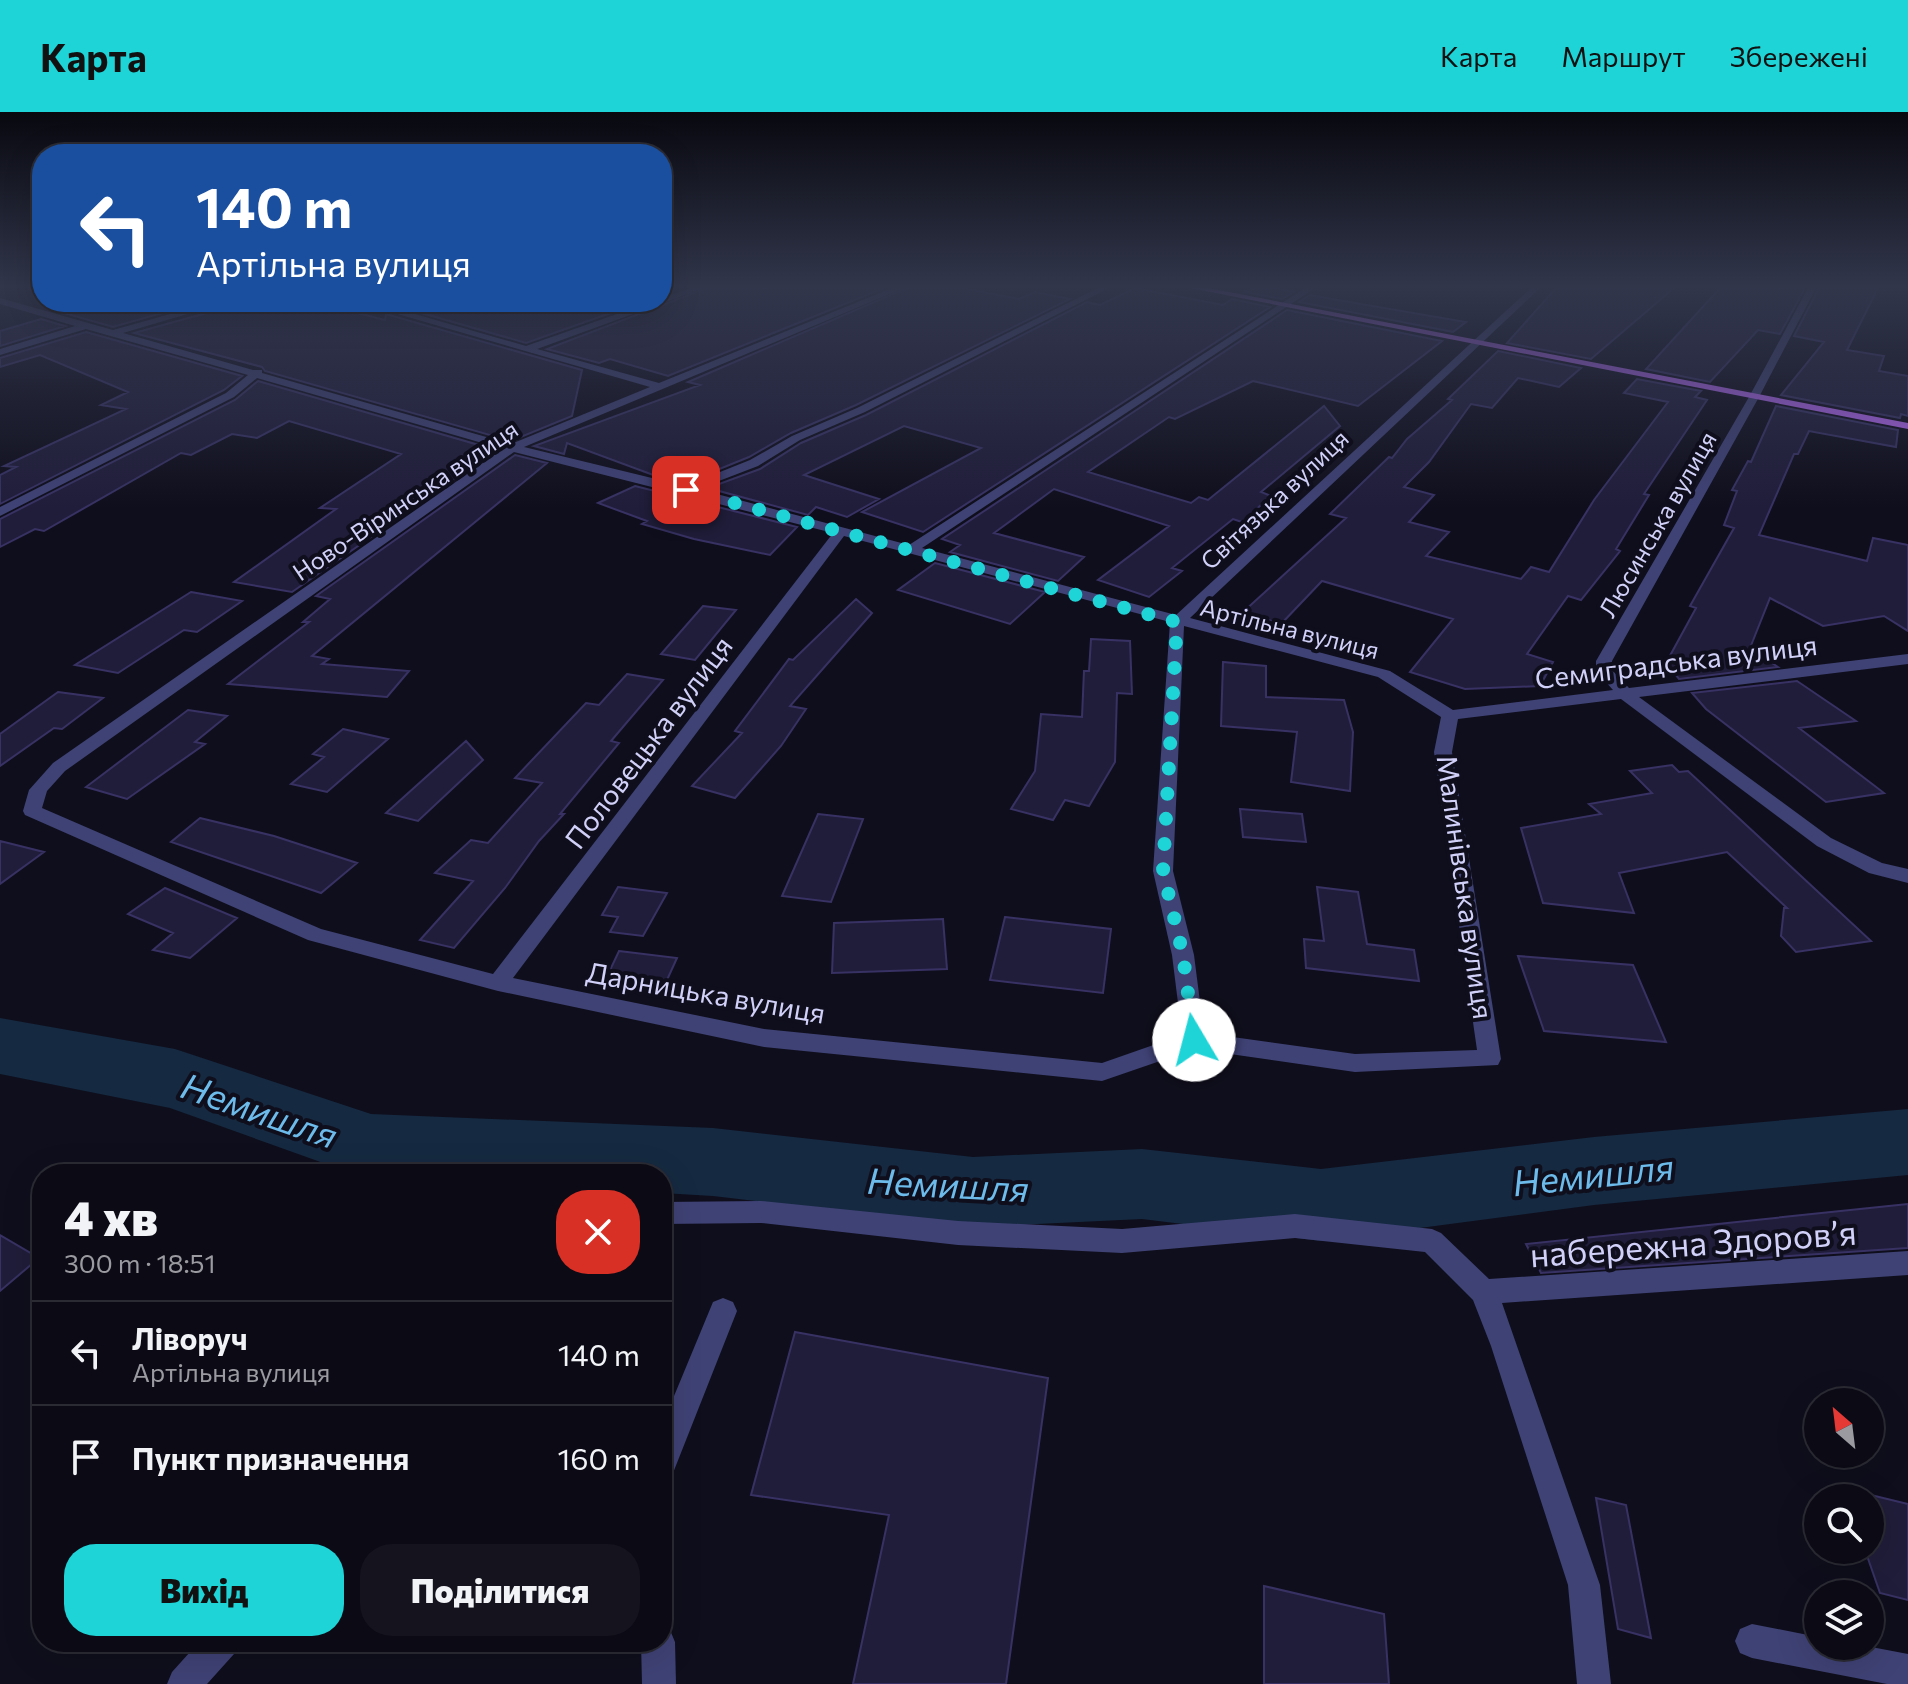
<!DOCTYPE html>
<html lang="uk">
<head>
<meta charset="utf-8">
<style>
  :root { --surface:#0b0a15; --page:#14131e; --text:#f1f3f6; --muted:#9a9aa0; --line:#2b2b34; --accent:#1ed4d7 }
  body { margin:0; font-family:Commissioner,sans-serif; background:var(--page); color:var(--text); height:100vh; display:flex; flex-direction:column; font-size:30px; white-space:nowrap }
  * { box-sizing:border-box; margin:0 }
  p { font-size:26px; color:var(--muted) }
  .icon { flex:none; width:44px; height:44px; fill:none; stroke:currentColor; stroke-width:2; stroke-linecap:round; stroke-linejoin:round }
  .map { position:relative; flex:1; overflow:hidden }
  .panel { position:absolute; left:32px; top:1052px; width:640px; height:488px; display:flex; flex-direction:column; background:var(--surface); border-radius:32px; box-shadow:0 8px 32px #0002,0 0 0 2px var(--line) }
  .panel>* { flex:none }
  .hud { position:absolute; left:32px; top:32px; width:640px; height:168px; border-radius:32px; box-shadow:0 8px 32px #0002,0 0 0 2px var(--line); background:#1a4fa0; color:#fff; overflow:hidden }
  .needle { width:52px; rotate:332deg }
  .tools { position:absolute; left:1804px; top:1276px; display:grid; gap:16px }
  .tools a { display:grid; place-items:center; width:80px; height:80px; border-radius:50%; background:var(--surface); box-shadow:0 8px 32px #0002,0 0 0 2px var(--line); font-size:40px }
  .pin { position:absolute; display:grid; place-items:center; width:68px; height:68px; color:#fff; margin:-34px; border-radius:16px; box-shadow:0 4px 12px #0006 }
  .me { position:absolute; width:88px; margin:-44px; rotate:352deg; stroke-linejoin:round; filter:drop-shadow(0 0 6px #0008) }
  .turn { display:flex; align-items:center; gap:28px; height:168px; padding:0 32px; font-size:36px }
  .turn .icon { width:104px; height:104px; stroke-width:2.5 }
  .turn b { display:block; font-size:56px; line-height:68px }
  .round { display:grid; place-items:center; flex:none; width:84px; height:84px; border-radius:32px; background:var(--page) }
  .overview { display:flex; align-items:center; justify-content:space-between; height:136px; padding:0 32px }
  h1 { font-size:48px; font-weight:800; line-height:60px }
  .cta { display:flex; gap:16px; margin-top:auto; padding:16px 32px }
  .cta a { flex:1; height:92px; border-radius:32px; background:var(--accent); color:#111; font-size:32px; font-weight:800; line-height:92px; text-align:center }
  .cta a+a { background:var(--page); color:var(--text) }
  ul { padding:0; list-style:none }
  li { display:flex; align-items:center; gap:24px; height:104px; padding:0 32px; border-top:2px solid var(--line) }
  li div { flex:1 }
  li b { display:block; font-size:30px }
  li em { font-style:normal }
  header { display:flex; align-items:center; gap:48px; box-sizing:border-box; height:112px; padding:0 40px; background:var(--accent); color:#111 }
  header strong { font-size:38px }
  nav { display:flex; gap:44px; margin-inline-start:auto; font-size:28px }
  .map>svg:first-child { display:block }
</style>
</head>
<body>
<header>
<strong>Карта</strong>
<nav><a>Карта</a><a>Маршрут</a><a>Збережені</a></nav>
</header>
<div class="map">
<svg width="1908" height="1572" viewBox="0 0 1908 1572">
  <rect width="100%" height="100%" fill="#0f0e1c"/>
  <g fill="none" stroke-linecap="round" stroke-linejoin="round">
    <!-- river -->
    <path fill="#152940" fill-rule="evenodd" d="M0,906l175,31 196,65 342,14 260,29 169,-8 179,20 273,-32 314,-28v66l-314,30 -273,36 -179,-22 -169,8 -260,-31 -51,-3v-19h-308l-184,-66 -170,-34z"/>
  </g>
  <!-- building -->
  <path fill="#201d3a" stroke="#373263" stroke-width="2" d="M707,176h177l-216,88 -58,-17 -11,4 -52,-14z
    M907,176h55l57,11 16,-7 35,7 -214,106 -65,28 -42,24 -64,26 -29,-7 -89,-33 -3,11 -30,-8 166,-61 -12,-3z
    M1135,176l88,17 9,-6 38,8 -347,225 -61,-20 119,-64 -77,-22 -100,49 75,24 -32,18 -31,-10 -8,8 -100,-27 52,-19 41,-26 65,-28 221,-113 13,3z
    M1252,176h22l20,4 -12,7 -37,-7z
    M1556,176h118l-83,71 -84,-16z
    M1720,176h85l-25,46 -22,-4 -48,52 -64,-13z
    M1819,176h59l-31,62 37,6 -5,15 29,5v40l-7,-2 -1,4 -119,-23 43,-53 -30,-6z
    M1310,183l22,4 134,23 -13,10 -154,-30z
    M102,190h88v3l-77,22 -49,-14z
    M246,190l25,7 22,-7h22l70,18 1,-6 196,56 -10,46 -61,25 -246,-70 -3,-4 -128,-34z
    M442,190h200l-116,41 -108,-31z
    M1287,198l155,31 -84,65 -105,-25 -78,38 -6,-2 -81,55 103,31 8,-6 9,3 116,-94 16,20 -79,66 10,4 -29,26 -9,-3 -61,49 10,3 -33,26 -51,-17 71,-54 -115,-37 -60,44 90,24 -26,24 -108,-29 10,-7 -18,-6z
    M41,207l24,7 -65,20v-15z
    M86,220l156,44 -18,14 -224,114v-29l16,-8 -12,-1 122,-57 -25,-4 27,-13 -88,-37 -40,12v-9z
    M1498,239l83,17 -22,19 -41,-9 -26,30 -21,-4 -42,58 -25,25 30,8 -25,27 40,10 -23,24 95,23 10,-12 18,5 45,-72 74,-98 -44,-9 13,-14 64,12 -6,6 12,3 -63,94 5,1 -33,54 4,2 -39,49 -13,-4 -41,58 26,8 -13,24 -75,3 -55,-17 43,-53 -131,-38 -41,43 -38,-12 103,-94 -16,-4 59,-57 3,1 15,-19 45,-39 -4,-1z
    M258,269l238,69 -204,142 -58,-10 102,-73 -16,-1 81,-54 -112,-33 -32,17 -25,-4 -41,21 -10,-2 -137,78 -9,-2 -35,18v-28l235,-119z
    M1776,294l122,24 -2,17 -87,-16 -11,23h-4l-35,81 108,26 6,-23 35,7v86l-24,-15 -61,10 -53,-28 -20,50 28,19 -99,12 -13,-16 30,-55 -6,-2 44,-78 -10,-3 13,-34 -5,-1 16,-29 3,1z
    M515,343l32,8 -235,193 17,3 -7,5 87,7 -22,26 -159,-13 81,-62h-6l27,-23 -14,-3z
    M635,374l162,41 -27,28 -76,-16 -52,-15 5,-3 -49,-18z
    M935,451l110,29 -35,32 -112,-34z
    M191,480l51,9 -45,31 -13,-2 -66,43 -43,-8z
    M856,487l16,14 -82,93 16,3 -25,37 -46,52 -43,-12 50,-53 -7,-2 54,-72 4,1z
    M703,494l33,4 -41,50 -34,-6z
    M1091,527l39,2 2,53 -15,-1 -2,69 -26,44 -24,-6 -12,20 -42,-11 24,-38 6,-57 41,3 2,-46h5z
    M1223,550l43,4v31l78,3 9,32 -3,59 -59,-9 6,-50 -76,-6z
    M627,562l36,6 -52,61 8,2 -59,71h4l-25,27 -34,47 -51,60 -34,-8 53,-59 -38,-8 36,-33 17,3 54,-60 -27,-5 71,-75 13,2z
    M1797,569l59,40 -57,7 85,65 -58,9 -120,-93 -14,-16z
    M58,580l45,6 -41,31 -8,-1 -54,38v-32z
    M188,598l39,6 -32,26 10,2 -78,55 -41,-12z
    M343,617l45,10 -61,53 -36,-8 33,-27 -11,-3z
    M466,629l17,19 -65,61 -32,-8z
    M1672,653l7,7 9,-1 183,170 -75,11 -15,-16 3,-28h3l-60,-56 -108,21 15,40 -91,-10 -22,-75 80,-14 -12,-10 63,-11 -22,-22z
    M1240,697l62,5 4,28 -63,-5z
    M818,702l45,5 -32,83 -49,-6z
    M200,706l74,18 83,27 -36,30 -150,-51z
    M0,729l44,11 -44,32z
    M618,775l49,6 -24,43 -33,-4 8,-15 -16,-2z
    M1317,775l41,5 9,52 47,6 5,31 -113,-13 -2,-29 20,2z
    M165,776l72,30 -47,40 -37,-8 20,-17 -45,-19z
    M1005,805l106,12 -8,64 -113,-13z
    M943,807l4,50 -115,4 2,-50z
    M619,839l58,7 -15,33 -59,-6z
    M1518,844l115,9 33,77 -122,-11z
    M1908,1092v44l-367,25 -15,-29z
    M0,1123l39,23 -39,33z
    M795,1220l253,46 -42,306h-153l36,-169 -138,-20z
    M1842,1376l66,16v96l-28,-7 -15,-43h5v-52h-24z
    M1596,1386l30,7 25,133 -33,-9z
    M1264,1474l120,28 5,70h-125z"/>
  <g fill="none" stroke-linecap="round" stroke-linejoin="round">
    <!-- minor -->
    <path fill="#3f4275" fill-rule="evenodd" d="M691,176h13l-167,61 122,34 233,-95h12l-380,159 161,39 65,-26 42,-24 65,-28 241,-120h11l-244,124 -65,28 -42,26 -60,23 211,56 396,-257h10l-393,260 254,67 355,-327h9l-350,330 200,53 63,39 160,-20 -17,-19v-10l153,-264 59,-109h8l-57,109 -147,264v9l17,18 279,-34v10l-269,33 192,141 51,25 26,6v14l-39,-10 -52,-27 -196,-147 -163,20 -6,33 49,307 -3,6 -143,7 -160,-23 -93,32 -338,-34 -266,-56 -190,-51 -283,-125 -2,-4 6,-21 24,-27 450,-314 -246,-71 -23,19 -234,119v-9l226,-114 22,-18 -162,-46 -86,26v-6l75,-23 -75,-22v-6l113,32 100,-28h15l-105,31 130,37h9v3l249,71 139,-57 -294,-85c15,0 31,9 45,7 13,-2 24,-7 38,-7l-31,10 118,34 125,-44h11v-4zM514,340l319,81 -340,441 -172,-45 -279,-121 5,-17 18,-20zM844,424l326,86 -17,249 19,84 10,80 -80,28 -338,-34 -251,-51zM1184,514l194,51 63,40 -7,35 43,298 -122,4 -151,-21 -10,-78 -21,-84z
      M761,1089l197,20 164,8 173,-15 137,15 9,4 48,46 419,-28v24l-406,28 98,282 11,99h-34l-9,-99 -77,-239 -18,-46 -48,-48 -130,-14 -173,15 -164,-8 -197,-22 -99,1v-22z
      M723,1186l10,4 4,9 -64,162 -11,4v-52l51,-123z
      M1752,1512l66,13v9h48l42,8v30h-21l-135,-26 -12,-5 -5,-12 5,-12z
      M662,1515l8,3 5,12 1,42h-34l-1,-42h21z
      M199,1530h40l-5,12 -27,30h-40l5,-12z"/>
    <!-- major -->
    <path fill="#ad65ea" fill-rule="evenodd" d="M1190,176h18l700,135v6z"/>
  </g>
  <!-- sky -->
  <linearGradient id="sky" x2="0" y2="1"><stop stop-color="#08080f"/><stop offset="0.44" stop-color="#31364b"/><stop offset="1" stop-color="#31364b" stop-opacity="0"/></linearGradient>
  <rect width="1908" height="396" fill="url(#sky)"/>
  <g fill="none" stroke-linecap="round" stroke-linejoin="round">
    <!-- route -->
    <path stroke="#1ed4d7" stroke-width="14" stroke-dasharray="0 25.2" d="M686,378l491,132 -14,249 20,84 11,85"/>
  </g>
  <g text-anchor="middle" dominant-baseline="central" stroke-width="8" stroke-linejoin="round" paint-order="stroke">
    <!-- far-street labels -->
    <g font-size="24" fill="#d1d0f8" stroke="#0f0e1c">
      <text transform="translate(1274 387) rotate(-43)">Світязька вулиця</text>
      <text transform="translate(405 388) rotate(-34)">Ново-Віринська вулиця</text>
      <text transform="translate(1657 412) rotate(-60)">Люсинська вулиця</text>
      <text transform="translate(1290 516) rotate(14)">Артільна вулиця</text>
    </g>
    <!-- street labels -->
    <g font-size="28" fill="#d1d0f8" stroke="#0f0e1c">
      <text transform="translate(1676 549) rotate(-7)">Семиградська вулиця</text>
      <text transform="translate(648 630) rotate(-53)">Половецька вулиця</text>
      <text transform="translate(1466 775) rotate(82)">Малинівська вулиця</text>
      <text transform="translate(706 880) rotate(10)">Дарницька вулиця</text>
    </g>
    <!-- near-street labels -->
    <g font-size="34" fill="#d1d0f8" stroke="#0f0e1c">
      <text transform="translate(1693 1130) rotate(-4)">набережна Здоров’я</text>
    </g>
    <!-- near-water labels -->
    <g font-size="36" font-style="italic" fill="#6cbbeb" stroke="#0f0e1c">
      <text transform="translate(260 997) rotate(19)">Немишля</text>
      <text transform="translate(1593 1061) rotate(-6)">Немишля</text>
      <text transform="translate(948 1071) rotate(3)">Немишля</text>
    </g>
  </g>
</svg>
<div class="tools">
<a><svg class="needle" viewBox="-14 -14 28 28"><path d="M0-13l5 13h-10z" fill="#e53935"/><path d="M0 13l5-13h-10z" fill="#9a9aa0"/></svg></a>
<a><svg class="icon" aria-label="search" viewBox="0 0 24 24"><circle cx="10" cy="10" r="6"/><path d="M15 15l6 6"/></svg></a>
<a><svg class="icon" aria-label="layers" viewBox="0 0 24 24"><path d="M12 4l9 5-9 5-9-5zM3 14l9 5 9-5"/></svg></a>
</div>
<div class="pin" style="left:686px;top:378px;background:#d93025"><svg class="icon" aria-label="arrive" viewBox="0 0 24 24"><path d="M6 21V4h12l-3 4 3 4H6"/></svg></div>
<svg class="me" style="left:1194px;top:928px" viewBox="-20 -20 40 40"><circle r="19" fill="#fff"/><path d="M0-13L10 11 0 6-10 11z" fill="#1ed4d7"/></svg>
<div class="hud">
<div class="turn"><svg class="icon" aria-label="left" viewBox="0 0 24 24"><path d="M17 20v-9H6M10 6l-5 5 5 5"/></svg><div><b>140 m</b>Артільна вулиця</div></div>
</div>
<section class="panel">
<div class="overview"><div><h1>4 хв</h1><p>300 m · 18:51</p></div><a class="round" style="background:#d93025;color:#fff"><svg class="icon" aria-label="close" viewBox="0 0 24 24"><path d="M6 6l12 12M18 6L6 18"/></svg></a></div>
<ul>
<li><svg class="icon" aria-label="left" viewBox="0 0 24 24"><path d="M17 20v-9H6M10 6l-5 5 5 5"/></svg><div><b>Ліворуч</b><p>Артільна вулиця</p></div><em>140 m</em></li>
<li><svg class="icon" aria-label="arrive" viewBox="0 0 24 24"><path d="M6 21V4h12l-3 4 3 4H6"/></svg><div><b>Пункт призначення</b></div><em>160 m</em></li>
</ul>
<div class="cta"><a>Вихід</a><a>Поділитися</a></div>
</section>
</div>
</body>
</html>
